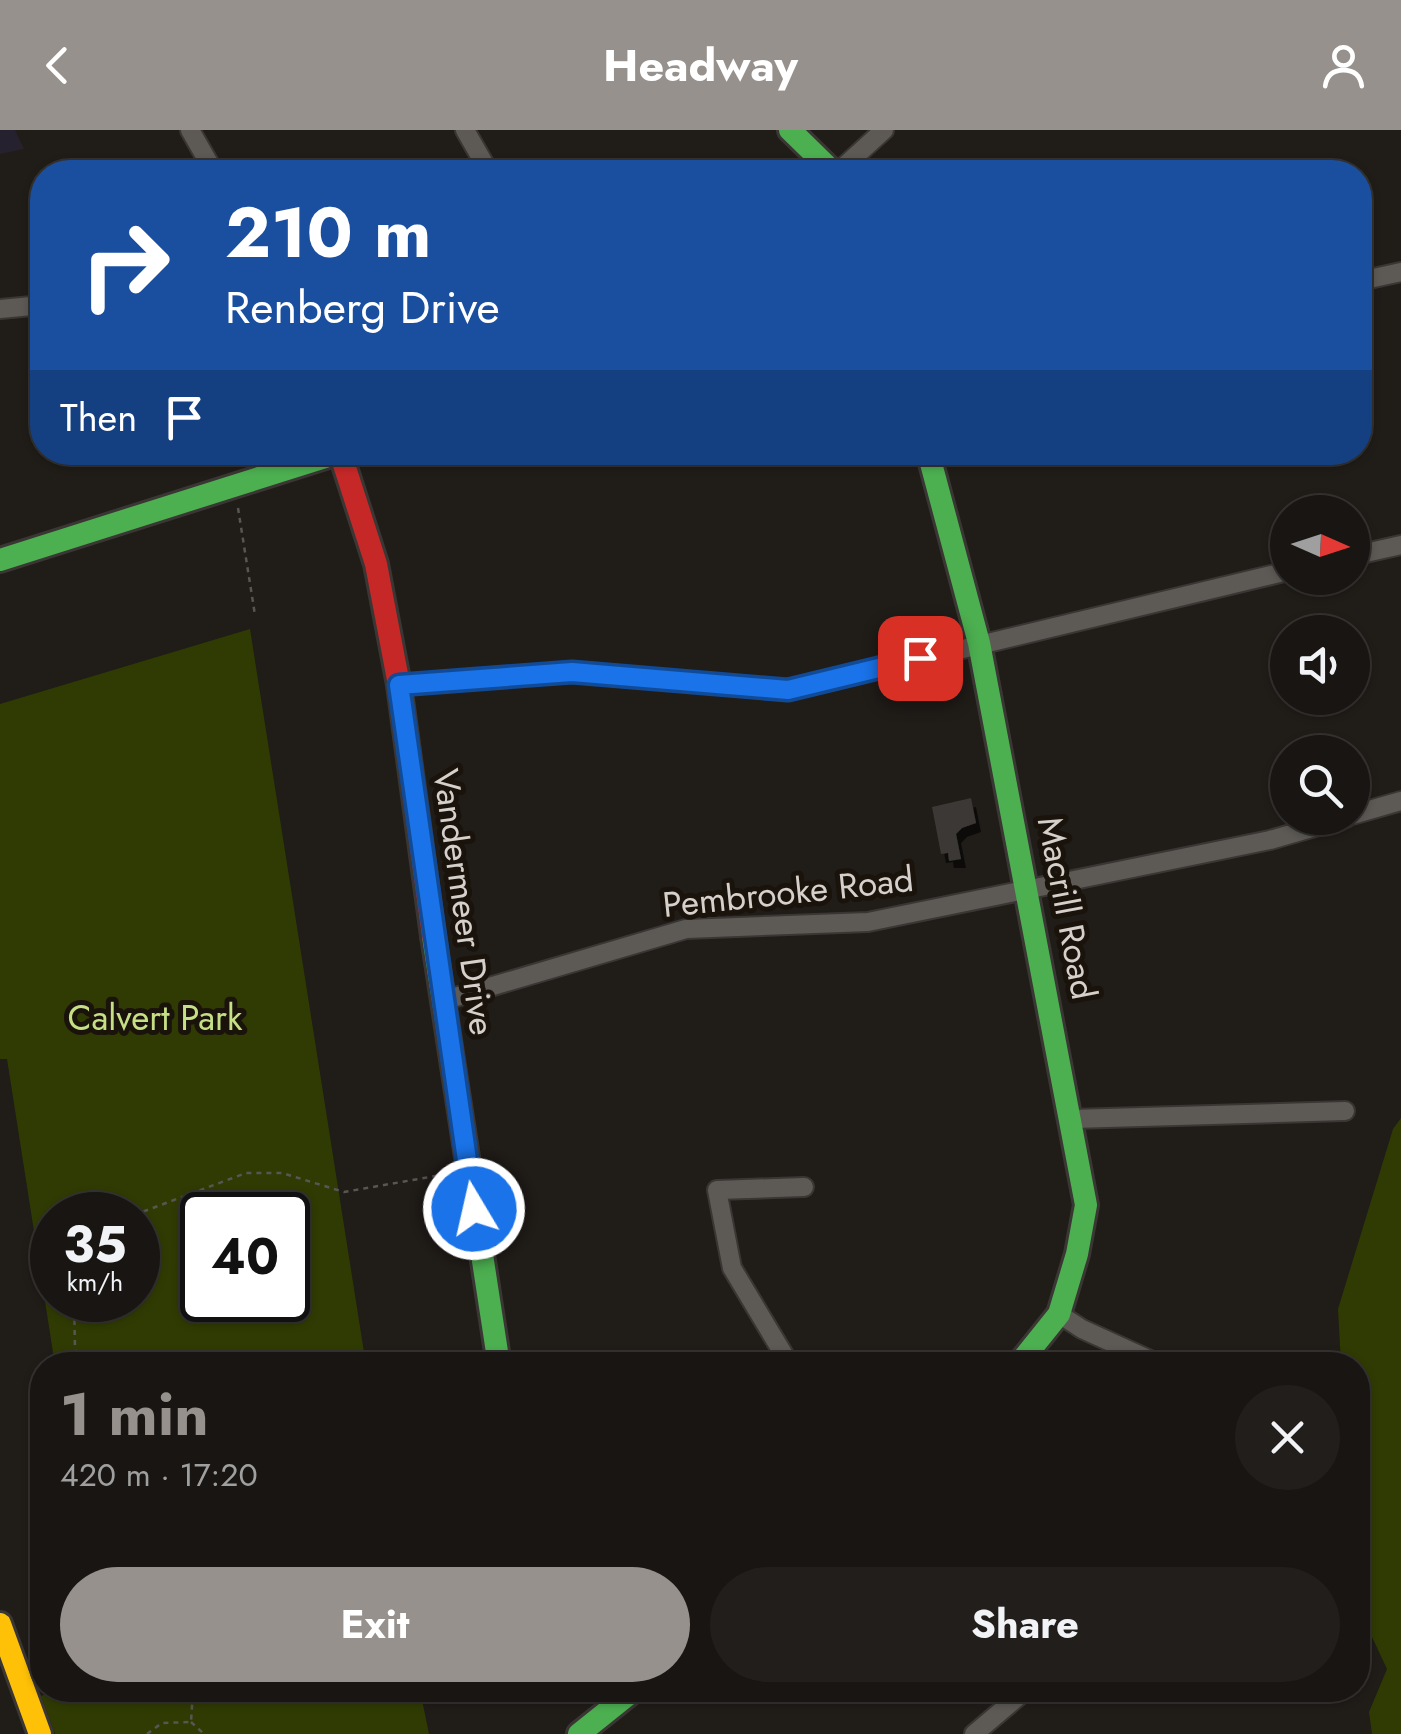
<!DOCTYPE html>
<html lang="en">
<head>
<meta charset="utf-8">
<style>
  :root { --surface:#181512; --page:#211e1b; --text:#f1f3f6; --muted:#9f9f9f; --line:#363432; --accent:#96918c }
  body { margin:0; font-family:Jost,sans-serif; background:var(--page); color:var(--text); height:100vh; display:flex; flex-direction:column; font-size:38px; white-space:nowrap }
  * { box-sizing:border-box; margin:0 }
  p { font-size:32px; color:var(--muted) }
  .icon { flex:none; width:55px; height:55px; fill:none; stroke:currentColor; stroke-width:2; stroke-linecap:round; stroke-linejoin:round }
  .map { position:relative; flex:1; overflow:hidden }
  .details { position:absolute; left:30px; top:1222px; width:1340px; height:350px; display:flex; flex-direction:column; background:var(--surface); border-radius:40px; box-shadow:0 2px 8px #0004,0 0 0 2px var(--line) }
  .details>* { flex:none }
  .guide { position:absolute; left:30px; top:30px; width:1342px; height:305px; border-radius:40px; box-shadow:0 2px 8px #0004,0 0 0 2px var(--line); background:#1a4fa0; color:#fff; overflow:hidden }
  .needle { width:65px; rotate:93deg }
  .tools { position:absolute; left:1270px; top:365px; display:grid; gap:20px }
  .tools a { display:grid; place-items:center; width:100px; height:100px; border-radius:50%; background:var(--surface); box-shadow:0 2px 8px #0004,0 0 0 2px var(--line); font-size:50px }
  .speed { position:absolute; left:30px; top:1062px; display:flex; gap:20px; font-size:50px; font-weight:700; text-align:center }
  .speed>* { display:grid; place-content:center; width:130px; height:130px; border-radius:50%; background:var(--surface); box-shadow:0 2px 8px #0004,0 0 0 2px var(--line); line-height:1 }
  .speed small { font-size:25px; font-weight:400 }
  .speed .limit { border:5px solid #111; border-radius:15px; background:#fff; color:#111 }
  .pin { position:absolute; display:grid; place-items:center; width:85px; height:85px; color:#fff; margin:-42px; border-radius:20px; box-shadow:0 5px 15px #0006 }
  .me { position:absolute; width:110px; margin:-55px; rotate:351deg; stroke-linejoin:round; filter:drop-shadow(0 0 8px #0008) }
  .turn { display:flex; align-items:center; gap:35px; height:210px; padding:0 30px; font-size:45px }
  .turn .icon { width:130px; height:130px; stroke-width:2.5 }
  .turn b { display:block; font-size:70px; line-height:85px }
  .then { display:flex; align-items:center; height:95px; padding:0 30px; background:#0003; gap:20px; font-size:38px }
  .round { display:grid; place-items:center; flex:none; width:105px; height:105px; border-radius:52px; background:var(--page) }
  .overview { display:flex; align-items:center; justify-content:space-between; height:170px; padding:0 30px }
  h1 { font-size:60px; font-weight:700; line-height:75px; color:var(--accent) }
  .button { display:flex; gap:20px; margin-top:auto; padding:20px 30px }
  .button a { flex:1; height:115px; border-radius:60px; background:var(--accent); color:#fff; font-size:40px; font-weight:700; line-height:115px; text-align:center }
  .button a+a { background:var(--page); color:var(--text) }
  header { display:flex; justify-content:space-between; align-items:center; height:130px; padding:0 30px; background:var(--accent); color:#fff; font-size:45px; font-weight:700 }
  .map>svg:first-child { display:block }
</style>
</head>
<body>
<header><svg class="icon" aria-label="back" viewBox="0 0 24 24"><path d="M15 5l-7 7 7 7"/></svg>Headway<svg class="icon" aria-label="person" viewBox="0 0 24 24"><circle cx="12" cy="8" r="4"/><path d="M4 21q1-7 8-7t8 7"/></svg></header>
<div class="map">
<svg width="1401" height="1604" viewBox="0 0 1401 1604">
  <defs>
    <filter id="shadow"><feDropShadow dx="5" dy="9" stdDeviation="0" flood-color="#0009"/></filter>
  </defs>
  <rect width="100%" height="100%" fill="#201c18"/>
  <!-- education -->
  <path fill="#26212e" d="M0,0h15l9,19 -24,5z"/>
  <!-- green -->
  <path fill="#303b03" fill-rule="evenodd" d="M250,499l116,736h-311l-48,-306h-7v-355zM52,1085h86v85h-86zM202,1085h86v85h-86z
    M1401,988v616h-29l-3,-22 18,-43 -29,-62v-242h-17l-3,-56 55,-180z
    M55,1560h365l9,44h-374l-14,-38z"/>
  <!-- building -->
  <path fill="#3b3734" filter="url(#shadow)" d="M971,668l5,25 -14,5 -6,6 5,25 -12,2 -1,-8 -7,1 -9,-47z"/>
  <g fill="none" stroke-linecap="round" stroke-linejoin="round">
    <defs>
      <path id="street" d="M190,0l24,42
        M465,0l24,42
        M838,42l46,-42
        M1360,151l41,-9
        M0,179l42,-4
        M1352,426l49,-11
        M399,555l173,-13 216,19 500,-120
        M1352,685l49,-14
        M442,871l244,-72 182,-7 402,-82 76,-22
        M1072,989l273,-8
        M1059,1184l23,15 79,36
        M790,1235l-58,-97 -15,-78 87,-3
        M974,1604l52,-44"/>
      <path id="fast" d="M790,0l43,42
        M928,322l51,191 107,562 -9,49 -18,60 -41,51
        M0,430l341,-108
        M433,806l66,429
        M579,1604l55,-44"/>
      <path id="slow" d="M0,1494l40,110"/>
      <path id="jam" d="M340,322l36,112 23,121 34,251"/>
    </defs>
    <!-- street casing -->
    <use href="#street" stroke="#3a3634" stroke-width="22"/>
    <!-- fast casing -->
    <use href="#fast" stroke="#3a3634" stroke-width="28"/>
    <!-- slow casing -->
    <use href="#slow" stroke="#3a3634" stroke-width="28"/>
    <!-- jam casing -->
    <use href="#jam" stroke="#3a3634" stroke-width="28"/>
    <!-- path -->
    <path stroke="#585653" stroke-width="2.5" stroke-dasharray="5 5" stroke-linecap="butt" d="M238,378l17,107
      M134,1085l112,-42h36l62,19 103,-18
      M74,1170l1,48 5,17
      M143,1573l30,-13
      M191,1592l13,12
      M147,1604l15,-11 29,-1 2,-32"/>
    <!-- street -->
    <use href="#street" stroke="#5d5a56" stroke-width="18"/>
    <!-- fast -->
    <use href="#fast" stroke="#4caf50" stroke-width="22"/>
    <!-- slow -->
    <use href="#slow" stroke="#ffc107" stroke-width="22"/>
    <!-- jam -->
    <use href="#jam" stroke="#c62828" stroke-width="22"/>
  </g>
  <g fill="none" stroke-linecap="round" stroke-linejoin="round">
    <defs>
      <path id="route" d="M474,1079l-75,-524 173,-13 216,18 132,-32"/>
    </defs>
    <!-- route casing -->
    <use href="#route" stroke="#114b97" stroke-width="25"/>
    <!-- route -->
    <use href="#route" stroke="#1a73e8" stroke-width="18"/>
  </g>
  <g text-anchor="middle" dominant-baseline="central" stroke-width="10" stroke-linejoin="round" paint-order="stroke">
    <!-- street labels -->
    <g font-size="35" fill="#d5d0cb" stroke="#1a130b">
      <text transform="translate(788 762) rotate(-6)">Pembrooke Road</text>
      <text transform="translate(464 772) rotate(82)">Vandermeer Drive</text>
      <text transform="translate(1067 778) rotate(79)">Macrill Road</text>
    </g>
    <!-- park labels -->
    <g font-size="35" fill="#c5df85" stroke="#1a130b">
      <text x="155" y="888">Calvert Park</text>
    </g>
  </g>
</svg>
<div class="tools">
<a><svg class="needle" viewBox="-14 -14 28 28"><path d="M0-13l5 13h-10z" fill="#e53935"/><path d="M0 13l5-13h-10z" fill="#9f9f9f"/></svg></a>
<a><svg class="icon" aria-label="sound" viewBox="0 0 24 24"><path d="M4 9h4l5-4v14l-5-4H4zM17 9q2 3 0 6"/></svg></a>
<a><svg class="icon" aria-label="search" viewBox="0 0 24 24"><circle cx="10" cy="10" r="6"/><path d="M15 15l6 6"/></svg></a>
</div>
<div class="speed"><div>35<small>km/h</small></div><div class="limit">40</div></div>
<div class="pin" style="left:920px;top:528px;background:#d93025"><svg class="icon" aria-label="arrive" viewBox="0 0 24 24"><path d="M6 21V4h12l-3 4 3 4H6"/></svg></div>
<svg class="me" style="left:474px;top:1079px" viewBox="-20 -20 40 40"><circle r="17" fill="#1a73e8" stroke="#fff" stroke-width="3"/><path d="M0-11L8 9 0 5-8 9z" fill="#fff"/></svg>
<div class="guide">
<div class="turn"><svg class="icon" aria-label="right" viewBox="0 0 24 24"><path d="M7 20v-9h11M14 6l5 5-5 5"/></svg><div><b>210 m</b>Renberg Drive</div></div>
<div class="then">Then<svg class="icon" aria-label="arrive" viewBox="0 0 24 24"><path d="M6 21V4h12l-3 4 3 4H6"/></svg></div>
</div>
<section class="details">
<div class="overview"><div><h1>1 min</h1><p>420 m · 17:20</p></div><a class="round"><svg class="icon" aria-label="close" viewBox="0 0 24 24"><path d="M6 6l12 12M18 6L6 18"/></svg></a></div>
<div class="button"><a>Exit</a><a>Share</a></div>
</section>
</div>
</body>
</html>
